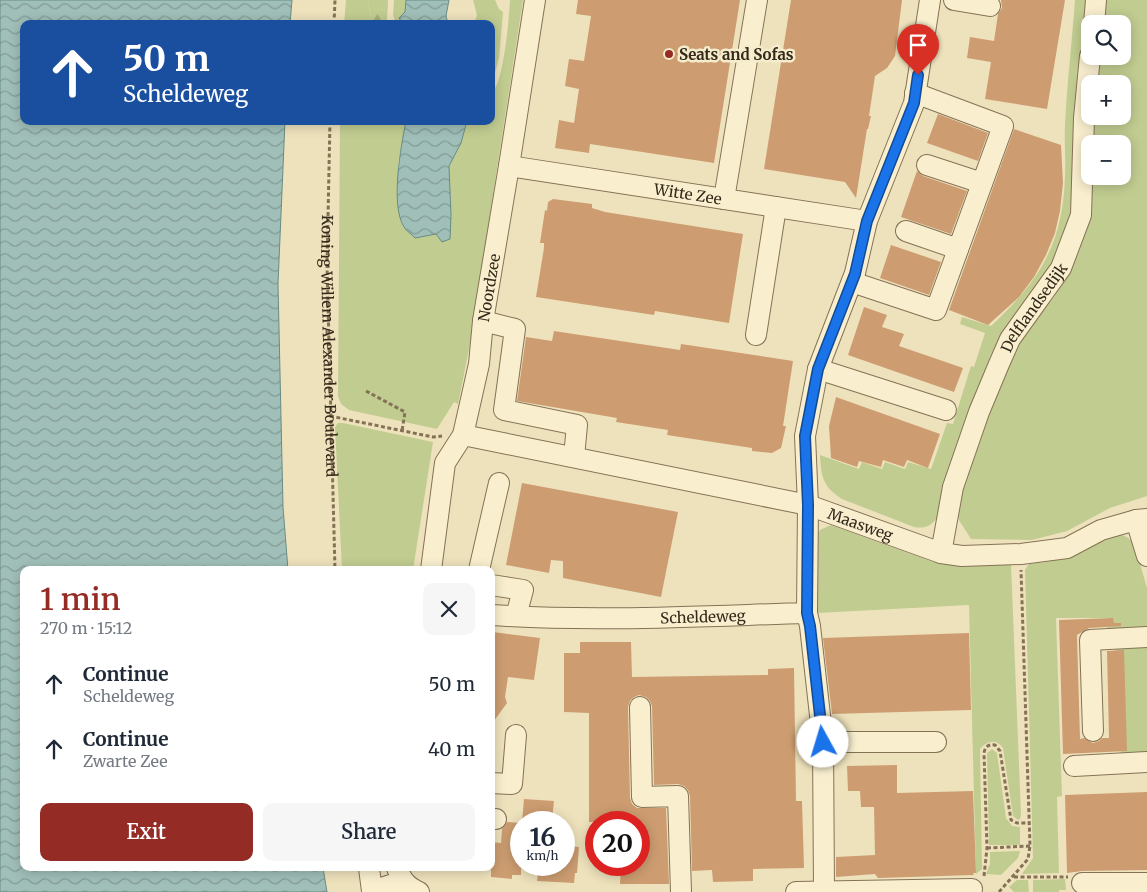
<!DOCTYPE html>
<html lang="en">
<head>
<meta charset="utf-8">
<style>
  :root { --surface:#fff; --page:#f6f6f7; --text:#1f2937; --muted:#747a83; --accent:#952b25 }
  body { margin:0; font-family:Merriweather,serif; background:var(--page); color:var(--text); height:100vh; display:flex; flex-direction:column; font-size:19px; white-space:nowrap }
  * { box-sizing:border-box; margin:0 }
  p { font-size:16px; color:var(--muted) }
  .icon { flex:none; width:28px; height:28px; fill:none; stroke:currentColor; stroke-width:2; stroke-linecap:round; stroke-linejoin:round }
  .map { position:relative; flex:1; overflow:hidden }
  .details { position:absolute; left:20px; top:566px; width:475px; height:305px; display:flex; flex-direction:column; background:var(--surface); border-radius:10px; box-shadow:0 2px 12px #0003 }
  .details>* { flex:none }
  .top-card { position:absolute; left:20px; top:20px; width:475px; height:105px; border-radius:10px; box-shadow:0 2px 12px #0003; background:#1a4fa0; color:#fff; overflow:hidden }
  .tools { position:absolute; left:1081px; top:15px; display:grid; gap:10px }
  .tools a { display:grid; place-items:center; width:50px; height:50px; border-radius:10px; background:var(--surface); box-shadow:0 2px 12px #0003; font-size:25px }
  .speed { position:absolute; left:510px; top:811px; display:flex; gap:10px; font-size:25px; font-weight:700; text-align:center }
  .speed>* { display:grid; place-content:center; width:65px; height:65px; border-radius:50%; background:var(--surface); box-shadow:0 2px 12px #0003; line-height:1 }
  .speed small { font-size:12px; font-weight:400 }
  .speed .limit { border:8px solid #d22; background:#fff; color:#111 }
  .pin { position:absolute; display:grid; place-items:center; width:42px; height:42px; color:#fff; margin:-51px -21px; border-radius:50% 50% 50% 0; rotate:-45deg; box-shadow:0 0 5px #0007 }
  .pin .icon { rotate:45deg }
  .me { position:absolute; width:55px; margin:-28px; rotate:354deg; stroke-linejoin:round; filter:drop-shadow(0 0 4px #0008) }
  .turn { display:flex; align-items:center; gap:18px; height:105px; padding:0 20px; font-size:22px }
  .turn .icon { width:65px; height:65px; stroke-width:2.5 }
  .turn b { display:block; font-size:35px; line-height:42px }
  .round { display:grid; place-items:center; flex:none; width:52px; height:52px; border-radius:10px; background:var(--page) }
  .head { display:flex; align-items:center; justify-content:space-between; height:85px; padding:0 20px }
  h1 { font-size:30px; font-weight:600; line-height:38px; color:var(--accent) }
  .button { display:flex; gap:10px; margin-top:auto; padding:10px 20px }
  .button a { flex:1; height:58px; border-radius:10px; background:var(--accent); color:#fff; font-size:20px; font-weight:600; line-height:58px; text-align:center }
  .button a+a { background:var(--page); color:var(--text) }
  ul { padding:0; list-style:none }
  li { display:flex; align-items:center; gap:15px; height:65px; padding:0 20px }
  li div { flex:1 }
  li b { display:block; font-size:19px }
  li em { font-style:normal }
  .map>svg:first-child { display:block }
</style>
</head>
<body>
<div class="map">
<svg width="1147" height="892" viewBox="0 0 1147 892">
  <defs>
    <pattern id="forest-firs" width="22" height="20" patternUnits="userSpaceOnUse" patternTransform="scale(1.25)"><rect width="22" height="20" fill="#c1cc91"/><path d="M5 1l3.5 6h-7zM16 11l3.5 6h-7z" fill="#a6af7c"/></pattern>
    <pattern id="water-waves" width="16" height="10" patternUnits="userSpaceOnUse" patternTransform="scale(1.25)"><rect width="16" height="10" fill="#a0bfb8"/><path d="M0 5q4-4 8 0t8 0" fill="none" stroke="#839b95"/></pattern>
  </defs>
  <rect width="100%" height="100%" fill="#eee2bc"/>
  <!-- green -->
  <path fill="#c1cc91" d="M346,0h22l4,24h-28z
    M394,0h12l-1,12 -6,6 4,6h-7l-3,-9z
    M473,0h22l4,9 4,3 -4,46 -8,29v-63h-17l3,-9z
    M510,0h13l-53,344 -12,60 -4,-2 -17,27 -88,-19 -8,-6 -3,-8 2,-275h66l-8,42v43l53,9 -2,-49 12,-23 6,-22h24v-27c13,-10 18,-76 19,-94z
    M1075,0h13l-12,109 -1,79 -5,32 -19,51 -44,58 -16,25 -32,88 -21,75c-7,9 -13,12 -24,10l-72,-28c-19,-12 -21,-22 -22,-44l39,14 3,-7 20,7 3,-7 20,7 3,-7 23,7 16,-46 6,1 18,-58 3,1 11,-34 -25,-9 2,-7 29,9c49,-46 72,-82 74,-151 1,-17 -1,-33 0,-50 2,-42 7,-83 10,-125z
    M1105,0h42v496l-37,12 -43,23 -35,9 -61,-1 -12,-19 -2,-10 21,-69 40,-100 35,-42 16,-25 9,-20 8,-26 5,-52h31v-32h-30l2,-28h28v-32h-26l3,-28h23v-32h-19z
    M338,423h5l90,19 -20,128h-71l-7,-143z
    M831,525l102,37 24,3 54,-1 10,251 -1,4 -2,1 -5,-4 -10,-68c-7,-10 -16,-7 -23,1l2,120 -6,5 -7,-269 -152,8v-79l3,-4z
    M1119,534l8,3 7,6 13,45v167l-26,1 -6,-112h-7l-1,-26h-51l6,178 -5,1 2,76 -37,1 11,-16 -8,-288 4,-6 18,-2 25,-7z
    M992,749l5,4 9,65 6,8 8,1v18h-31l-2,-92z
    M1020,851l-2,7 -17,17 -15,-1 4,-10v-12z
    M1065,879l1,11h-7v2h-26v-12z
    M1017,880h11l1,12h-15l-5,-5z"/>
  <!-- forest -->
  <path fill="url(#forest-firs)" d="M368,0h20l-1,20 -15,4z"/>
  <!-- water -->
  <path fill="url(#water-waves)" stroke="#688c85" d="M0,0h292l-2,24h-266v97h261l-7,163 5,223 5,63h-264v298h299l4,24h-327z
    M406,0h43l-3,16 2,8h-45l-4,-6 6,-6z
    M406,121h61l-6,22 -12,23 2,49 -1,24 -8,3 -6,-8 -21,4c-3,-4 -9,-7 -11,-11 -14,-22 -3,-81 2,-106z"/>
  <!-- building -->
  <path fill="#cd9d71" d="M578,0h162l-26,163 -124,-19 -1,9 -34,-5 4,-28 15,3 5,-34 -14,-3 4,-27 15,2 7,-45 -15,-2z
    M791,0h111l-7,56 -8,12 -12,8 -6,40h2l-3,13h-1l-11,69 -11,-16 -81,-13z
    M1001,0h64l-18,109 -62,-10 6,-37 -24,-4 3,-21 24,4 4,-27 4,-6z
    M938,114l50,19 -10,28 -51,-18z
    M1014,129l47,16 2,38 -3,28 -5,22 -9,22 -12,22 -15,20 -31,28 -39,-15z
    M917,171l6,5 44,15 -16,43 -50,-17z
    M553,199l39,5v4l13,4 138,22 -14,89 -74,-12 -1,4 -118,-18 8,-49v-5h-4l5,-33 2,1 1,-9z
    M891,245l50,17 -12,33 -49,-17z
    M864,307l23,8 -5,12 22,7 -5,12 64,22 -9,24 -106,-37z
    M554,331l126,19 1,-6 112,17 -10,65h3l-5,22 -9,5 -20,-2v-3l-85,-13 1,-5 -52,-8 1,-4 -100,-17 9,-64 26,4z
    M836,397l104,37 -12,34 -21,-8 -3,7 -21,-7 -2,7 -22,-6 -2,6 -26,-9 -2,-32z
    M522,483l156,29 -17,85 -98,-19v-17l-12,-1 -2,13 -43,-8z
    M1113,618l1,5h7v3l-32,2 -12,7 3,104 4,-1 9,5 6,-2 3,-3h7l-2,-87 17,-1 3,101 -64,3 -4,-134z
    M493,632l47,6 -6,42 -26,-3 -3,20 2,6 -16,22v-79z
    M969,633l2,77 -139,4 -9,-76z
    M580,642h51l1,35 136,-2v-6l26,-1 2,133h6l2,67 -51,1v12l-40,1 -1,-12 -20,1 -2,-75 -2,-6 -4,-4 -6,-2 -24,1 -2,-79 -2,-5 -4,-4 -7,-2 -5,2 -4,4 -2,6 2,91 2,6 5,4h29l3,76h-49l1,-19h18v-43h-50v-109l-25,-1v-59h16z
    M897,765v28l76,-2 3,82h-3l1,2 -96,3 -3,-4 -39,3v-20l39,-2 -1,-48h-13l-1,-16h-12l-1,-25z
    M1147,792v78l-65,1 -15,2 -2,-78z
    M524,799l30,2 -2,18h-7l-1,3h-22z
    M507,822l14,1v52h-9v4l-21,-2v-35l10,1 1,-14z
    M565,846l14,1 -2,26h-2l-1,10 -37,-2 2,-16h25z"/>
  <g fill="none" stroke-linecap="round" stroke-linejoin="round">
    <defs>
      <g id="minor">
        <path d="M954,0l36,6"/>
        <path d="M1094,24l2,-24"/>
        <path d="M927,165l55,18"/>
        <path id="s2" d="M509,166l358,55"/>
        <path d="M724,199l33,-199"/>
        <path d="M906,231l52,18"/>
        <path d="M852,282l84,28 67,-184 -88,-33"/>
        <path d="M483,321l32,8 -11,81 73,15 -3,32"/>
        <path d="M756,335l20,-128"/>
        <path d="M818,369l128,41"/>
        <path id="s3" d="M463,435l345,70 133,48 21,3 59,-2 46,-6 34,-18 35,-10 11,-1"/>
        <path d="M1136,520l11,36"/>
        <path id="s4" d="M941,553l12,-66 26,-75 20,-48 11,-25 51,-71 20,-53 3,-97 6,-62"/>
        <path id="s5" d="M431,570l14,-107 18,-28 16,-71 4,-43 26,-155 26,-166"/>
        <path d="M479,570l20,-87"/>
        <path d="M491,585l32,5 -7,26"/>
        <path d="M807,613l3,13 13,116 1,149"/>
        <path id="s6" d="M491,615c105,7 211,1 316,-2l1,-108 -3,-69 13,-67 37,-96 12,-52 47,-118 16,-103"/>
        <path d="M640,707l2,90 36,-1 3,96"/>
        <path d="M1093,731l-3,-91 57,-3"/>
        <path d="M823,742h113"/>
        <path d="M1074,766l73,-4"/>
        <path d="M491,783l21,1 4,-49"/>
        <path d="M491,819h5"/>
        <path d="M369,868l3,23 31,-10"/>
        <path d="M397,868c5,12 9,18 22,24"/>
        <path d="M1082,883h65"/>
        <path d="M796,892l176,-3"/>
      </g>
    </defs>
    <!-- minor casing -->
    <use href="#minor" stroke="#857256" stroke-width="22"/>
    <!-- path -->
    <g stroke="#857256" stroke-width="3" stroke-dasharray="4 2.5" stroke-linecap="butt">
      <path d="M334,24l1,-24"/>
      <path id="s1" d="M330,121l-3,144 8,305"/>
      <path d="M366,391l39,21 -3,19"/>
      <path d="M330,416l103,21 9,-1"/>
      <path d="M987,848l43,-2"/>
      <path d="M984,876l3,-28 -3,-95c1,-6 4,-9 11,-8l5,6 11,69 6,3h12"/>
      <path d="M1014,877h54"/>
      <path d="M999,892l29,-33 2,-13 -9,-276"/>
    </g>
    <!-- minor -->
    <use href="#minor" stroke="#f9efcf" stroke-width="20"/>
  </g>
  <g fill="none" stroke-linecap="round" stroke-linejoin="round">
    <defs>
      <path id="route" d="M823,742l-13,-116 -3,-13 1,-108 -3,-69 13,-67 37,-95 12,-53 47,-118 4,-28"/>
    </defs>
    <!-- route casing -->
    <use href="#route" stroke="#114b97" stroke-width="12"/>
    <!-- route -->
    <use href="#route" stroke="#1a73e8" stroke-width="9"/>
  </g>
  <!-- markers -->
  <circle fill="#952b25" stroke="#f5eccc" stroke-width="2" cx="669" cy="54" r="5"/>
  <g text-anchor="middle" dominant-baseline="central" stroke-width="5" stroke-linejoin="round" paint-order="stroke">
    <!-- poi labels -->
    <g font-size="15" font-weight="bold" fill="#34291b" stroke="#f5eccc" text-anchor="start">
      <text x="679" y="54">Seats and Sofas</text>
    </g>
    <!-- street labels -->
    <g font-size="15" fill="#34291b" stroke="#f5eccc">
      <text stroke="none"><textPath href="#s2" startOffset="181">Witte Zee</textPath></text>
      <text stroke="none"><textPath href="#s5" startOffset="291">Noordzee</textPath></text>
      <text stroke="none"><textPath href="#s4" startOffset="265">Delflandsedijk</textPath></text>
      <text stroke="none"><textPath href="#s1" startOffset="225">Koning Willem Alexander Boulevard</textPath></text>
      <text stroke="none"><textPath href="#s3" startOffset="408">Maasweg</textPath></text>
      <text stroke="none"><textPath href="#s6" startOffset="212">Scheldeweg</textPath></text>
    </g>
  </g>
</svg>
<div class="tools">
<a><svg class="icon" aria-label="search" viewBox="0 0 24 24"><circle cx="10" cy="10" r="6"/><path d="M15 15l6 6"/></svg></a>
<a>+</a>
<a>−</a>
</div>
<div class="speed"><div>16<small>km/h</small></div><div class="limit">20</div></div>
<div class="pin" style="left:918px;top:75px;background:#d93025"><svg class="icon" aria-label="arrive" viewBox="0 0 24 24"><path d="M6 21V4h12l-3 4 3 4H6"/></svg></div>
<svg class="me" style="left:823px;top:742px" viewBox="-20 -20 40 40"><circle r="19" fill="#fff"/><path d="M0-13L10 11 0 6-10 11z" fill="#1a73e8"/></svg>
<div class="top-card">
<div class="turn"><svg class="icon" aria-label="ahead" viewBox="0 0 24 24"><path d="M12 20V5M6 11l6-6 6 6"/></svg><div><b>50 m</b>Scheldeweg</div></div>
</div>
<section class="details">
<div class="head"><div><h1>1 min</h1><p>270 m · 15:12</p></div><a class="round"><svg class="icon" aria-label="close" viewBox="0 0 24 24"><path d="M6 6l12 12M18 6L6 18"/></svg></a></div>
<ul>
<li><svg class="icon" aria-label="ahead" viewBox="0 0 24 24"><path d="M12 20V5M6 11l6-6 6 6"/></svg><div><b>Continue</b><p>Scheldeweg</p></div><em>50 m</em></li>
<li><svg class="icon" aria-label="ahead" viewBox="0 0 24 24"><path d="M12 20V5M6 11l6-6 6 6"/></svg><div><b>Continue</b><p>Zwarte Zee</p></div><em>40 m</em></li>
</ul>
<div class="button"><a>Exit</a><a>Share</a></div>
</section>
</div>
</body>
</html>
